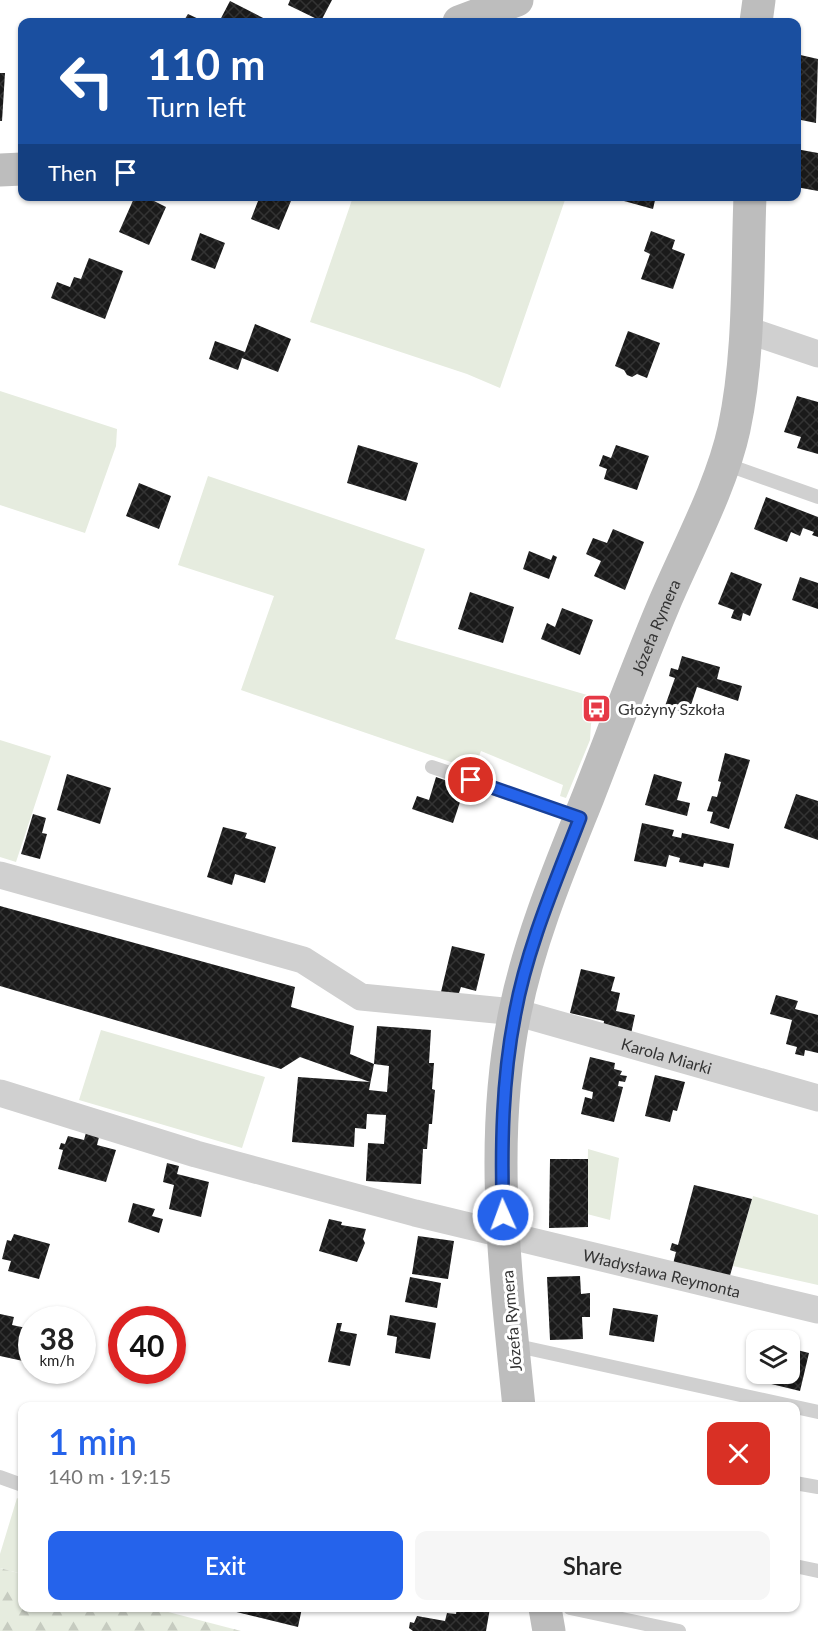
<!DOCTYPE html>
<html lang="en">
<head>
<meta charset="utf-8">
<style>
  :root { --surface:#fff; --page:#f6f6f6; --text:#222; --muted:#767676; --accent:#2563eb }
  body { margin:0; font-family:Lato,sans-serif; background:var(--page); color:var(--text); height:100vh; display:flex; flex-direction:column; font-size:22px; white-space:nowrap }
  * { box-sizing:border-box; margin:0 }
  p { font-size:20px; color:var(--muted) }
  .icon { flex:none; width:33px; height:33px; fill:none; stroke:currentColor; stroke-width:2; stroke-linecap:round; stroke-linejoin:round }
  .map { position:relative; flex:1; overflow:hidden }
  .drawer { position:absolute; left:18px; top:1402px; width:782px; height:210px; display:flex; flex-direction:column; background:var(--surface); border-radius:12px; box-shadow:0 2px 4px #0004 }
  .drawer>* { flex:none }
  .banner { position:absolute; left:18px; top:18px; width:783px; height:183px; border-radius:12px; box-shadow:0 2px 4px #0004; background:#1a4fa0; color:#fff; overflow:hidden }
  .controls { position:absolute; left:746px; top:1330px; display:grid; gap:12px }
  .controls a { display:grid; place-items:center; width:54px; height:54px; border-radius:12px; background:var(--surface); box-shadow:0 2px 4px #0004; font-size:30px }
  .speed { position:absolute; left:18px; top:1306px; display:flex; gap:12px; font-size:30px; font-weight:700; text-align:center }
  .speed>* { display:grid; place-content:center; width:78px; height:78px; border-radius:50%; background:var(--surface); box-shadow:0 2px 4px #0004; line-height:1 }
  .speed small { font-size:15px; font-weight:400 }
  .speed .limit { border:9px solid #d22; background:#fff; color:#111 }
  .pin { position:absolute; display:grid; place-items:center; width:51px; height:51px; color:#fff; margin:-26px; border:3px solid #fff; border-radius:50%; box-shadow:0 2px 6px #0007 }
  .me { position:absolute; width:66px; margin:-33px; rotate:358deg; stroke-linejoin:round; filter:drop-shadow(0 0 4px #0008) }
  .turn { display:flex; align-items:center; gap:21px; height:126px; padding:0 30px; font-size:27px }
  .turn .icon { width:78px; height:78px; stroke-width:2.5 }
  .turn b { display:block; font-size:42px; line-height:51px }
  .then { display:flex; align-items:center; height:57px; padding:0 30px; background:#0003; gap:12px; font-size:22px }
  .round { display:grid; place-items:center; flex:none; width:63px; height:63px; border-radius:12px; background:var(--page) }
  .summary { display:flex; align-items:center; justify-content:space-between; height:102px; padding:0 30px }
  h1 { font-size:36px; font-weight:600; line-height:45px; color:var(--accent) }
  .cta { display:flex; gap:12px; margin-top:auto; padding:12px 30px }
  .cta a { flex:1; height:69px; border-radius:12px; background:var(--accent); color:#fff; font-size:24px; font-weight:600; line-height:69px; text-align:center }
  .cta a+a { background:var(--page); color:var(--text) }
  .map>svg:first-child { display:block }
</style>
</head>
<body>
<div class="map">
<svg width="818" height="1631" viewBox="0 0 818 1631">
  <defs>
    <pattern id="forest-firs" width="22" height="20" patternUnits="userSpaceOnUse" patternTransform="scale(1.5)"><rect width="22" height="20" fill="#e6ecdf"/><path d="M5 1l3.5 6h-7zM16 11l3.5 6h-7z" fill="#c6cbc0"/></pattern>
    <pattern id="building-cross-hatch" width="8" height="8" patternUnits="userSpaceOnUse" patternTransform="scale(1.5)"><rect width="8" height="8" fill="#1a1a1a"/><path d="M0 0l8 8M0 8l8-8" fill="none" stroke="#333"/></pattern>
  </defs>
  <rect width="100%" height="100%" fill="#fff"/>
  <!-- green -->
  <path fill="#e6ecdf" d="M353,197h213l-66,191 -33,-14 -157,-52z
    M0,391l117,38 -1,17 -31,87 -85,-28z
    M208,476l217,73 -30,90 206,60 -10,25 -1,16 -24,58 -6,-2 3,-11 -82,-34 -7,19 -233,-80 33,-94 -96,-31z
    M0,740l51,16 -35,106 -16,-5z
    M101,1030l164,47 -23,71 -163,-48z
    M588,1149l31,9 -9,62 -23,-6z
    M753,1196l65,19v70l-85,-19z
    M17,1498l5,3v73l-22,-6v-14z"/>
  <!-- forest -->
  <path fill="url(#forest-firs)" d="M0,1568l22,6v34h131l88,23h-241z"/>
  <!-- building -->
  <path fill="url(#building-cross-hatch)" fill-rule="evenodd" d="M290,0h42l-11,21 -33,-16z
    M230,1l37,19 -2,2h-46z
    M188,14l17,8h-22z
    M796,54l22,5 -2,64 -20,-4z
    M0,73h5l-3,48h-2z
    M796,149l22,4v38l-22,-4z
    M135,196h9l22,11 -17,38 -30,-13z
    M260,196h33l-14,34 -28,-11z
    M626,196h30l-3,13 -29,-8z
    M651,231l24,9 -3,9 13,5 -12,35 -32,-10 9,-25 -6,-3z
    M200,233l25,10 -10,26 -24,-9z
    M89,258l34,13 -18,48 -54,-21 6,-16 13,5 4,-10 7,2z
    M255,324l36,15 -13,33 -36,-14 -4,12 -29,-11 6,-18 30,11z
    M628,331l32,12 -13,35 -10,-4 -5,3 -5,-2 -3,-5 -9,-4z
    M797,396l21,6v52l-21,-6 4,-11 -17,-5z
    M358,445l60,18 -12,38 -59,-18z
    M616,445l33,11 -12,34 -33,-11 3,-10 -8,-3 4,-11 8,3z
    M139,483l32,13 -12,33 -33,-13z
    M766,497l52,20v20l-6,-2 2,-3 -11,-4 -3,8 -9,-4 -4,10 -33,-13z
    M613,529l31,13 -19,48 -31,-14 7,-15 -15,-7 7,-16 14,5z
    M529,551l22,9 2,-5 4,2 -8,22 -26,-10z
    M731,572l31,12 -12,32 -7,-3 -2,8 -10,-3 3,-8 -16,-6z
    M800,577l18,6v26l-26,-9z
    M470,592l44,15 -11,36 -45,-14z
    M562,608l31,12 -13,35 -39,-16 6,-16 8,4z
    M682,656l38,11 -3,12 25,7 -4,15 -41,-14 -9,27 -23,-8 10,-28 -6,-2 2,-8 7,2z
    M725,753l25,7 -21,69 -19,-6 3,-11 -6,-1 5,-15 5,1 4,-15 -3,-1z
    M67,774l44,14 -11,36 -43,-14z
    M654,774l28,8 -5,18 13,3 -3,13 -42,-11z
    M436,777l29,10 -12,36 -41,-14 5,-13 12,4z
    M796,794l22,7v39l-34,-12z
    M33,814l13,4 -4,15 5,1 -7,25 -19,-5z
    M642,823l32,7 -2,6 9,2 1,-5 52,11 -5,24 -25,-5 -1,4 -24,-5 1,-4 -11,-3 -3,12 -32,-6z
    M223,827l24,6 -2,5 31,9 -11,36 -30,-9 -3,11 -25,-8z
    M0,906l295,81 -4,20 63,19 -4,28 24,10 3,-38 54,4 -2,33h5l-2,26 3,1 -3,34h-3l-2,25h-4l-2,35 -55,-3 2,-38 16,1 2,-29 -19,-1 -1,15 -11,-1 -1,19 -62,-5 6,-65 72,5 -70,-25 -19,12 -281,-83zM374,1064l15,2 -2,26 -18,-2z
    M452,946l33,8 -9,37 -15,-4 -3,9 -17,-4z
    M581,969l34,8 -4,14 9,2 -4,18 19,4 -4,19 -28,-6 1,-7 -34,-8z
    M776,995l22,6 -3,8 23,6v38l-13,-3 -1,6 -9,-2 2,-7 -11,-3 6,-24 -22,-6z
    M590,1057l25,6 -1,6 8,2 -2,4 7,1 -2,6 -6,-1 -1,5 5,1 -9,35 -33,-8 4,-17 7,2 1,-7 -11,-3z
    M655,1075l30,7 -8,29 -4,-1 -3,12 -25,-6z
    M87,1129l13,4 -3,12 19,5 -10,32 -48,-13 5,-19 -4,-1 2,-6 4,1 3,-8 16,4z
    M550,1159h38v68l-39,1z
    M167,1163l12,3 -2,8 32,8 -8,35 -32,-8 5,-24 -11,-3z
    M694,1185l58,14 -23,80 -56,-15 3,-12 -6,-2 2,-7 6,2z
    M133,1203l22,6 -3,7 11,3 -4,14 -31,-11z
    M329,1219l13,3 -1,3 25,4 -3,10 2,4 -8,19 -38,-11z
    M14,1234l36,10 -11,35 -31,-8 3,-10 -9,-2 5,-19 4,1z
    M418,1236l36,5 -6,38 -36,-5z
    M580,1276l1,18 9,-1v24h-8l1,22 -33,1 -3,-63z
    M410,1277l31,6 -4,25 -32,-6z
    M613,1308l45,7 -4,27 -45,-7z
    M0,1314l14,3 -2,8 19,4 -8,32 -23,-5z
    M390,1315l46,8 -6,36 -35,-6 2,-16 -10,-2z
    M337,1323h5l-2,8 17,3 -7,32 -22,-4z
    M789,1348l20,5 -9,38 -37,-9 2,-8h24z
    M220,1608h82l-4,19z
    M457,1608h33l-4,23h-73l-4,-3 1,-6 4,1 3,-7 28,5 2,-8 9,1z"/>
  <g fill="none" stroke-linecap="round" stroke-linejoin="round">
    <!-- lane -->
    <path stroke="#d0d0d0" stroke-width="14" d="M725,464l93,33
      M432,767l148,51
      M513,1345l305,67
      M0,1477l22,8
      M795,1483l23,4
      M795,1566l23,5
      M570,1608l109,23"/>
    <!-- street -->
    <g stroke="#d0d0d0" stroke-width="27">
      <path d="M744,329l74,25"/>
      <path id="s1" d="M0,875l303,85 58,37 154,15 303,86"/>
      <path id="s2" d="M0,1093l196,61 219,59 403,97"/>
    </g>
    <!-- secondary -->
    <g stroke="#bdbdbd" stroke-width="33">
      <path d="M459,22l58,-22"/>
      <path d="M756,22l3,-22"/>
      <path d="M0,170l22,-1"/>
      <path id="s3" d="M519,1407c-13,-130 -31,-266 -4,-395 15,-74 45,-145 73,-215 25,-64 49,-129 76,-193 23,-54 58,-119 70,-175 16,-75 13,-156 16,-233"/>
      <path d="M545,1608l4,23"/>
    </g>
  </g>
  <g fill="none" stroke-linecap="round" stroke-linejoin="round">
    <defs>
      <path id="route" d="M471,780l109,38c-24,63 -53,129 -65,196 -13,66 -14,133 -12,201"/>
    </defs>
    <!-- route casing -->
    <use href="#route" stroke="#184099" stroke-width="15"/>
    <!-- route -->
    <use href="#route" stroke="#2563eb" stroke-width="10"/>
  </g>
  <!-- icons -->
  <defs>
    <symbol id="bus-square" viewBox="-11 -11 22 22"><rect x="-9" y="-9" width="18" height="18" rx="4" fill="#e63946" stroke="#fff"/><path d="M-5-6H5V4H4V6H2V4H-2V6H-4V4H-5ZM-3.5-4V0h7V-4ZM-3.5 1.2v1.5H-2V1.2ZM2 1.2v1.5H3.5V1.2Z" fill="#fff"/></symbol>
  </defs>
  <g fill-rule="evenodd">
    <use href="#bus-square" x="580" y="692" width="33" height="33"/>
  </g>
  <g text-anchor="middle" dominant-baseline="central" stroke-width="6" stroke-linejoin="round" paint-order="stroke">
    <!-- street labels -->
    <g font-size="16" fill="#333" stroke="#fff">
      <text stroke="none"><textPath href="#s3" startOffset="807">Józefa Rymera</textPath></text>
      <text stroke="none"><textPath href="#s1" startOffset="696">Karola Miarki</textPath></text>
      <text stroke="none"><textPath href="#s2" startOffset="686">Władysława Reymonta</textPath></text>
      <text transform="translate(511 1321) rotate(-95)">Józefa Rymera</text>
    </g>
    <!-- poi labels -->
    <g font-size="16" fill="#333" stroke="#fff" text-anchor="start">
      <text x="618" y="708">Głożyny Szkoła</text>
    </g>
  </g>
</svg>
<div class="controls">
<a><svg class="icon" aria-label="layers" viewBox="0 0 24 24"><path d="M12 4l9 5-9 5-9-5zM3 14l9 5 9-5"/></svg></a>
</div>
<div class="speed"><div>38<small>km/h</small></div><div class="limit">40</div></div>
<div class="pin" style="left:471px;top:780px;background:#d93025"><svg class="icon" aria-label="arrive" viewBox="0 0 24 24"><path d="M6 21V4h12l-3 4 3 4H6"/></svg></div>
<svg class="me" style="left:503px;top:1215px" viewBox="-20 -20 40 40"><circle r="17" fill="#2563eb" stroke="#fff" stroke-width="3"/><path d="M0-11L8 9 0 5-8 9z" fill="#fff"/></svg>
<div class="banner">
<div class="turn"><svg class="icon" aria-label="left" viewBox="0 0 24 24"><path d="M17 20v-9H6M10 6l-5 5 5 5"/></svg><div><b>110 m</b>Turn left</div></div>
<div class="then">Then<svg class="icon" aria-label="arrive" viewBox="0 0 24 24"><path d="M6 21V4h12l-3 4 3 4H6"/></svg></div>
</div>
<section class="drawer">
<div class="summary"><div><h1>1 min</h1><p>140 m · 19:15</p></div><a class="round" style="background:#d93025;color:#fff"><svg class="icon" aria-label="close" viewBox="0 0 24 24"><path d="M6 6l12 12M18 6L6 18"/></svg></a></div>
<div class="cta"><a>Exit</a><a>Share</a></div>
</section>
</div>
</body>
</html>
